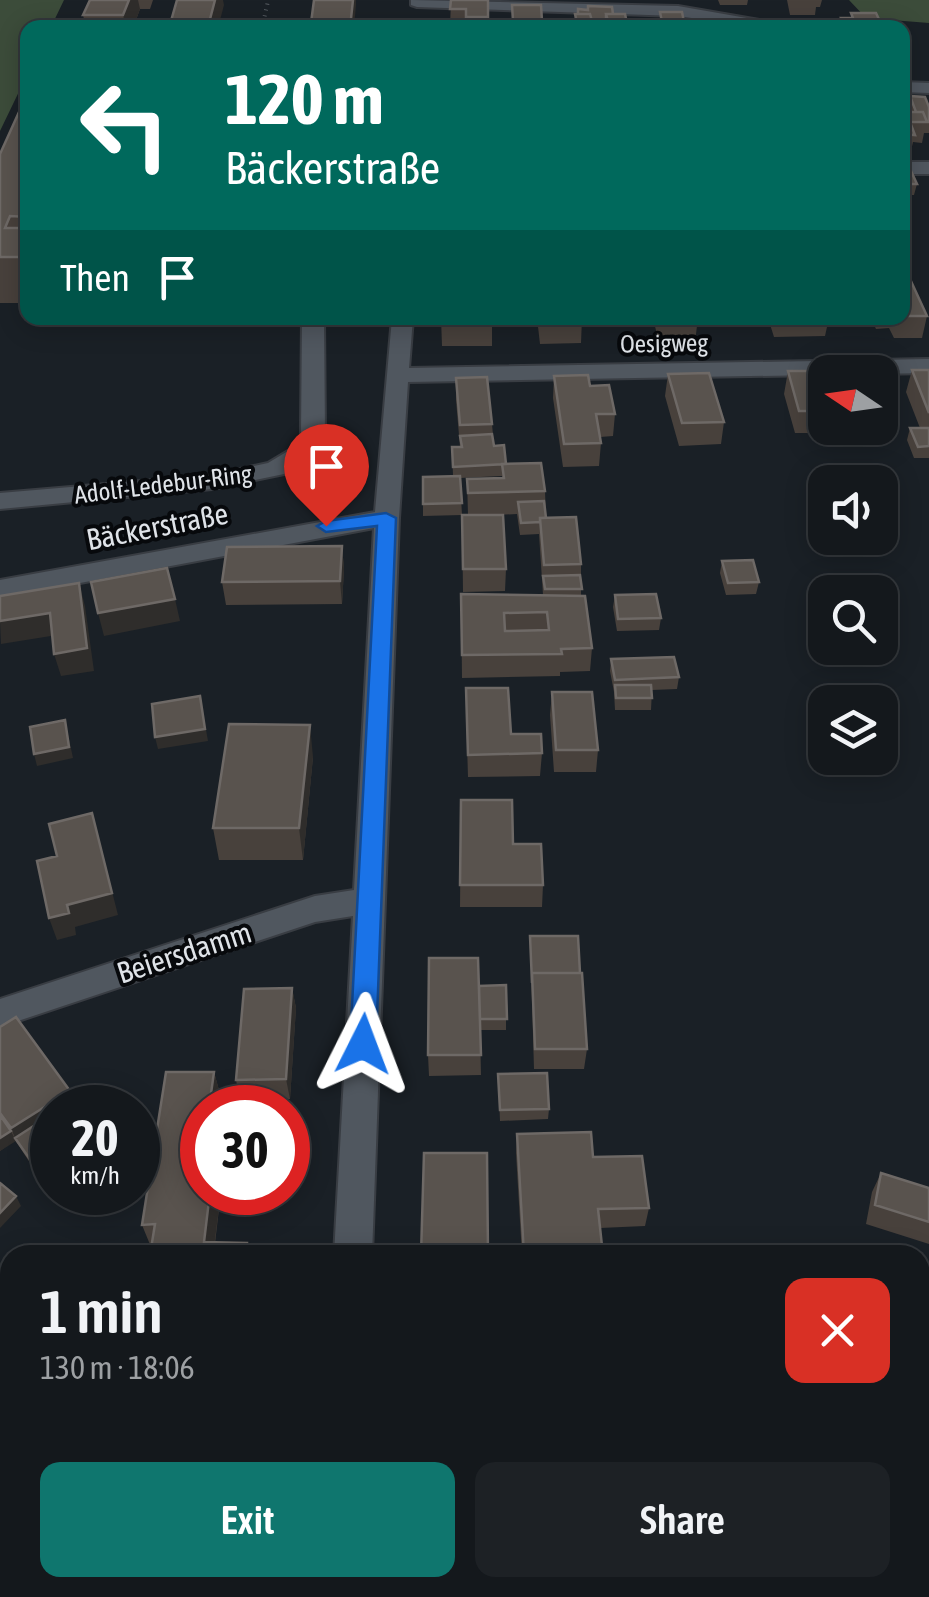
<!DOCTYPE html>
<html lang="en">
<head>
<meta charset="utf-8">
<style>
  :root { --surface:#14181c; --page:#1d2125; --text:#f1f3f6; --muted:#9da0a3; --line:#33373b; --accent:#0f766e }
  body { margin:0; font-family:"Asap Condensed",sans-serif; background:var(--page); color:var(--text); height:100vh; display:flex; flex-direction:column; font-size:38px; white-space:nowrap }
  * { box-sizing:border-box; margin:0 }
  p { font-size:32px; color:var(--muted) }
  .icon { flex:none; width:55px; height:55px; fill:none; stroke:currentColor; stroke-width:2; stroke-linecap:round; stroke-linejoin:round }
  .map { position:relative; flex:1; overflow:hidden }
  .details { position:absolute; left:0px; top:1245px; width:930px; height:352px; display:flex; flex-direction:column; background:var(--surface); border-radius:30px 30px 0 0; box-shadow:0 5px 25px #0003,0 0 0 2px var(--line) }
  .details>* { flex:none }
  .top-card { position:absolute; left:20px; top:20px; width:890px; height:305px; border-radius:20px; box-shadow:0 5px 25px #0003,0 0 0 2px var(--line); background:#00695c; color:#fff; overflow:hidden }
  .needle { width:65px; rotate:283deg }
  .tools { position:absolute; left:808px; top:355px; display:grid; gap:20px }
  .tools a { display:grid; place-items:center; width:90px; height:90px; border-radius:20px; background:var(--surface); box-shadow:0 5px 25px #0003,0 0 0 2px var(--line); font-size:50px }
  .speed { position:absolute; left:30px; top:1085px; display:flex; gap:20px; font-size:50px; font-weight:700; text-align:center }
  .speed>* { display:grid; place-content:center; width:130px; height:130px; border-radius:50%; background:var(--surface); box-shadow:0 5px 25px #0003,0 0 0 2px var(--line); line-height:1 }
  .speed small { font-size:25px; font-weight:400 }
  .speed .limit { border:15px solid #d22; background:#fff; color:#111 }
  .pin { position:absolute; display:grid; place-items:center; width:85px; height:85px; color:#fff; margin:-102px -42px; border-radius:50% 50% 50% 0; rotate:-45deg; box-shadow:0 0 10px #0007 }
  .pin .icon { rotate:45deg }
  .me { position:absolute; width:110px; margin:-55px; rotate:3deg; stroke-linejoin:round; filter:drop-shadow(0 0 8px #0008) }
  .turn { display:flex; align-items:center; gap:35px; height:210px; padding:0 40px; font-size:45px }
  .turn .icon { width:130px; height:130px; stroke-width:2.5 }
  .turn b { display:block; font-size:70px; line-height:85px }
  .then { display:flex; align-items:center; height:95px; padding:0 40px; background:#0003; gap:20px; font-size:38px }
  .round { display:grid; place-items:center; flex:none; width:105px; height:105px; border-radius:20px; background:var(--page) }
  .summary { display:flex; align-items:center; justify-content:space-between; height:170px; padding:0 40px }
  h1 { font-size:60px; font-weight:600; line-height:75px }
  .cta { display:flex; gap:20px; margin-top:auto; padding:20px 40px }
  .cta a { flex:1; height:115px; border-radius:20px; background:var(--accent); color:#fff; font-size:40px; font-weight:600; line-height:115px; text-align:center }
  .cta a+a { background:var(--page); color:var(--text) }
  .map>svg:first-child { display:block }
</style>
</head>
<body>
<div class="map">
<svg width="929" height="1597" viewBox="0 0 929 1597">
  <rect width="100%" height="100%" fill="#1a2026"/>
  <!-- green -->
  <path fill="#3c4c3a" d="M0,0h64l-13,27 -23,1 -1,47 -27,56z
    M849,0h80v23l-63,-5z"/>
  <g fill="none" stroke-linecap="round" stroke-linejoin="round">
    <defs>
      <path id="minor" d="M411,0l267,6 127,22h-45l-82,-12 -261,-9 -6,-2z
        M902,82l27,1v10l-27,-1z
        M902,162h27v12h-27z
        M302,318h22l1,118 -16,22 -25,16 -72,15 -212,20v-16l212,-18 56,-12 25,-15 8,-12z
        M392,318h21l-4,50 520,-9v14l-521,9 -9,136 -27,737h-38l19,-339 -38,6 -315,105v-28l315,-103 39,-6 20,-362 -374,70v-18l375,-68z
        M318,1588h44l-1,9h-44z"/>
    </defs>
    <!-- minor casing -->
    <use href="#minor" stroke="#393d43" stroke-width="4"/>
    <!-- path -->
    <path stroke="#575c62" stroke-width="4" stroke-dasharray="1 5" stroke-linecap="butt" d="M262,28l6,-27"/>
    <!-- minor -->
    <use href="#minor" fill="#50575f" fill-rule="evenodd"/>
  </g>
  <!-- wall -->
  <path fill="#48413c" d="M90,0h63l-3,9h-10l-7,19h-47l-3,-13z
    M451,0h37v28h-38z
    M718,0h30l-1,5h-27z
    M787,0h35l-2,7h-4l-1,8h-25z
    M512,5h29l1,23h-30z
    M575,14h38l14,9v5h-53z
    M910,96l19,11v26h-5l-2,10 -9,-1 -3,13h-8v-43h8l-2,-5z
    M28,112v191h-28v-149z
    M902,171l15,13 -3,11h-12z
    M902,279l25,37 -5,22h-28l-5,-10 -13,1 -5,-11h31z
    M441,318h51v28h-50z
    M537,318h45l-1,25 -41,1z
    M653,318h45l-3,24 -36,1z
    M768,318h61l-4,18 -51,1z
    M912,370h17v88h-15l-7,-18 3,-12h10l-14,-36z
    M788,371l37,1v56h18l-1,5h-47l-11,-39z
    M668,374l56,48 -3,22 -42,2 -14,-50z
    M554,376l36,10 25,28 -2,22 -13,1 1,6 -2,23 -36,1 -10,-69z
    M456,378l36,46 2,22 12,18 39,27 1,27 35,46v32l11,52 -2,23 -30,1v4l-98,2 -1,-84 82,1 -4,-61 -19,1 -3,-21 -21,1 10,54 -1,22 -42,1 -1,-77h6l-1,-36 35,-1v-2l-42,2 2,37 -39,1v-39l30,-1 -1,-29h8l-4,-47z
    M349,460l-1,19h-26l-1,-11z
    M342,546l2,23 -2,35 -116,1 -4,-23z
    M722,561l37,21 -3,12 -30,1 -6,-22z
    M615,595l46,23 -2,12 -42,1 -4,-24z
    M611,659l68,18 -2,12 -25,1 -1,20h-36l-1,-18 -4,-21z
    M552,692l46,58 -2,22h-42l-4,-57z
    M466,711l45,23 31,19 -2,23 -72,1z
    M313,757l-10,103h-84l-6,-32z
    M461,800l52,44 30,41 -1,22h-82z
    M530,936l57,113 -3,20h-50z
    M506,985v45h-26l1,45 -52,1 -1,-21 51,-68z
    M292,988l4,20 -6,91 -50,1 -4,-20z
    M0,1027l52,81v62l-12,8 -25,-38 -15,11z
    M214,1072l8,29 -20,91h19l-6,51h32l4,12h-101l1,-8 -9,-22z
    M498,1074l51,35 -1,10 -48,2z
    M517,1134l76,23 56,51 -4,18 -45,2 3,27h-81l-6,-102z
    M881,1173l48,15v56l-63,-20 6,-32z
    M838,1588h82l9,9h-93z"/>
  <!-- shaded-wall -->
  <path fill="#2f2d2b" d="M129,0h9l2,9 -7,19h-7l-3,-13z
    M215,0h8l1,5 -6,23 -9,-5z
    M353,0h3v5l-2,23h-4z
    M342,546l2,23 -2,35 -2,-23z
    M79,583l6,23 9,65 -33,5 -7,-22z
    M175,599l5,22 -76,15 -6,-23z
    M50,613l7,22 -56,9 -1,-23z
    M200,696l8,45 -50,8 -3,-12z
    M65,720l8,38 -36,8 -3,-12z
    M310,725l3,32 -10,103 -4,-32z
    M92,813l26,102 -43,12 1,8 -19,5 -8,-22 18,-13z
    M292,988l4,20 -6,91 -4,-20z
    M214,1072l8,29 -1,7h-12z
    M70,1091l6,17h-24v19l-37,11 -4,-10z
    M11,1131l5,10 -16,10v-13z
    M52,1157v13l-12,8 -4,-10z
    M210,1192h11l-8,63 -9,-13z
    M16,1196l5,10 -21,22v-15z
    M102,1588h11l-1,9h-11z
    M251,1588h7l-1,9h-7z"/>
  <!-- building -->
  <path fill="#59534e" stroke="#6e6966" stroke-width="2.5" fill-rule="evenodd" d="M90,0h39l-6,15h-40z
    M177,0h38l-6,23h102l3,-23h39l-3,28h-181z
    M451,0h37v17h-22v-8h-16z
    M512,5h29l1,16h-29z
    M588,6l24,1 1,7h-7v7h-14l-2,-7h-12v-5l10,1z
    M660,12h22l3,15h-22z
    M851,13h25l7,15 -39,-2 -3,-8h12z
    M575,14h15l2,7h16l-2,-7h19l2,9 -18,1 1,4h-32z
    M734,21h23l2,7h-23z
    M910,96l15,1 4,10v15h-2l-4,-10h-7z
    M19,112h9v105l-18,-1 -5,12h23v29h-28v-103z
    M902,112h21l4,10h-17l5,13 -13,-1z
    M902,171h9l6,13h-15z
    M902,279h8l17,37h-25z
    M441,318h51v6h-51z
    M541,318h41l1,3 -42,1z
    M661,318h37v2l-37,1z
    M912,370h17v43z
    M788,371h46l1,1h-10v39h-26z
    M709,373l15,49 -42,1 -14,-49z
    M588,375l2,11 19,-1 6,29h-19l5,29 -37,1 -10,-68z
    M487,377l5,47 -32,1 -4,-47z
    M910,428h19v18l-11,1z
    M492,434l2,12 10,-1 2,19 -53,3 -1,-20h10l-2,-11z
    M323,448h25l-1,20h-26z
    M541,463l4,28 -77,2 -1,-14 37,-1 -2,-14z
    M460,476l2,27 -39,1v-27z
    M544,501l2,17h-6v4l-19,1 -3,-21z
    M462,515h41l3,54h-43z
    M576,517l5,47 -37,1 -4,-47z
    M342,546l-2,35 -118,1 5,-35z
    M753,560l6,22 -31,1 -6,-22z
    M167,568l8,31 -77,14 -7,-31z
    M580,575l2,14h-37l-2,-13z
    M79,583l8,65 -33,6 -4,-41 -50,8v-25z
    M461,594l124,2 7,52 -31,1 1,5 -100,1zM547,612l2,18 -44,1 -1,-18z
    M656,594l5,24 -43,1 -3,-24z
    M674,657l5,20 -64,3 -4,-21z
    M615,685h36l1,13h-36z
    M466,688h42l3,46h30l1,19 -74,2z
    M552,692h40l6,58h-42z
    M200,696l5,33 -50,8 -3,-33z
    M65,720l4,27 -35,7 -4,-27z
    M229,724l81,1 -11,103h-86z
    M461,800h51l1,44h28l2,41h-83z
    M92,813l20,80 -45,12 2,8 -20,5 -12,-57 20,-5 -8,-32z
    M530,936h48l2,37h-48v10z
    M429,958h49l3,97h-53z
    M532,973h50l5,76h-52z
    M506,985l1,34h-27l-1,-33z
    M292,988l-6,91 -50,1 8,-91z
    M16,1017l54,74 -59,37 -11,-15v-86z
    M166,1072h48l-5,36h-7v84h8l-6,50 43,1 -1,12h-96l5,-31 -13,1z
    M547,1073l2,36 -49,1 -2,-36z
    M74,1101l4,7h-15z
    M52,1114v43l-16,11 -21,-30z
    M0,1115l11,16 -11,7z
    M591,1132l2,25 49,-1 7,52 -51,1 5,46h-79l-7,-121z
    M424,1153h63l1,102h-67z
    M881,1173l48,15v34l-54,-17z
    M0,1183l16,13 -16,17z
    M920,1480l9,4v113h-56l-23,-9h70z
    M39,1588h63l-1,9h-66z
    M152,1588h99l-1,9h-100z
    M585,1588h67l1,9h-68z"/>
  <!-- route -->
  <path fill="#1a73e8" stroke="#114b97" stroke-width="2.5" d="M386,513l10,5 -20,526 -4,7 -9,4 -9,-4 -4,-7 27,-518 -51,6 -9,-6 9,-5z"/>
  <g text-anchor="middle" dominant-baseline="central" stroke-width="8" stroke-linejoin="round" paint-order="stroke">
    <!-- far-street labels -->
    <g font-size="25" fill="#dfe3e8" stroke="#07090c">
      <text transform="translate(664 343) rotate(-1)">Oesigweg</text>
      <text transform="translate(163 484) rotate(-7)">Adolf-Ledebur-Ring</text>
    </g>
    <!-- street labels -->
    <g font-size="30" fill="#dfe3e8" stroke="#07090c">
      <text transform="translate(157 526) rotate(-11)">Bäckerstraße</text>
      <text transform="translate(184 952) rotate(-18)">Beiersdamm</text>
    </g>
  </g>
</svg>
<div class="tools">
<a><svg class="needle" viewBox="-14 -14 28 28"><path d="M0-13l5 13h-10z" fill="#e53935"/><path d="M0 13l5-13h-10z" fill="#9da0a3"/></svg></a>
<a><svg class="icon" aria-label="sound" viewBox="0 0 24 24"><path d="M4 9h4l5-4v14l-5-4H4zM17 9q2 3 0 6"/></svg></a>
<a><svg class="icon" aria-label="search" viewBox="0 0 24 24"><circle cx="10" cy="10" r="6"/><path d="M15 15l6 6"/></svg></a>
<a><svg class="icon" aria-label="layers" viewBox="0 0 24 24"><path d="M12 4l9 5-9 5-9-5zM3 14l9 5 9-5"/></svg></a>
</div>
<div class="speed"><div>20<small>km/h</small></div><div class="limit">30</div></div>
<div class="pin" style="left:326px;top:526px;background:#d93025"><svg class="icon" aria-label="arrive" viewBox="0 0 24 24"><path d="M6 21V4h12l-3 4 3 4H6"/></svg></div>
<svg class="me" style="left:363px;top:1044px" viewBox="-20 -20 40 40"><path d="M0-17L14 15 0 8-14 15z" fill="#1a73e8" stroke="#fff" stroke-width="4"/></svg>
<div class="top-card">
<div class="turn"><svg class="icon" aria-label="left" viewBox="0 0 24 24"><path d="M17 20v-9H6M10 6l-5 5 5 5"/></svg><div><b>120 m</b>Bäckerstraße</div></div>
<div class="then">Then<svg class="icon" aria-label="arrive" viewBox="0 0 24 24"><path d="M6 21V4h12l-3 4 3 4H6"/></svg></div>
</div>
<section class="details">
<div class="summary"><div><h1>1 min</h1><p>130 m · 18:06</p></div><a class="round" style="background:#d93025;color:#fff"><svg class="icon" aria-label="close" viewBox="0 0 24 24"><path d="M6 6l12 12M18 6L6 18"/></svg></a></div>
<div class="cta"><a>Exit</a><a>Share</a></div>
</section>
</div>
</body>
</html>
